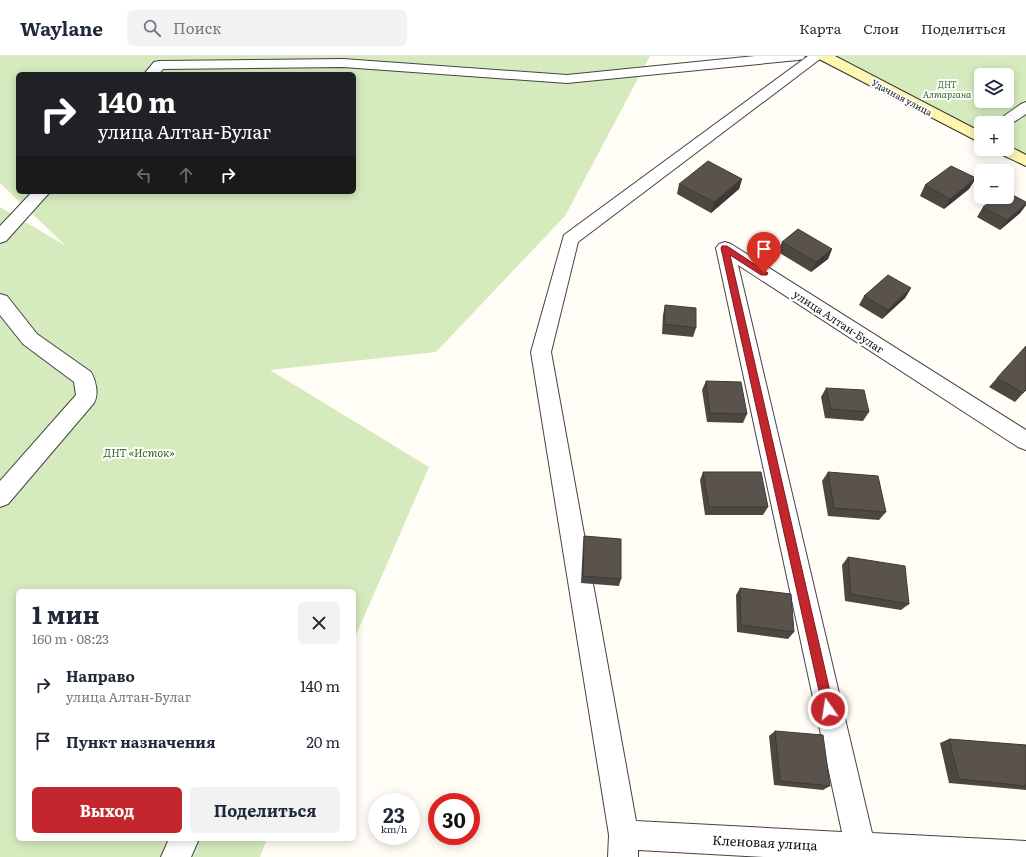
<!DOCTYPE html>
<html lang="ru">
<head>
<meta charset="utf-8">
<style>
  :root { --surface:#fff; --page:#f2f2f3; --text:#1f2937; --muted:#747a83; --line:#e0e1e3; --accent:#c4262e }
  body { margin:0; font-family:Literata,serif; background:var(--page); color:var(--text); height:100vh; display:flex; flex-direction:column; font-size:15px; white-space:nowrap }
  * { box-sizing:border-box; margin:0 }
  p { font-size:13px; color:var(--muted) }
  .icon { flex:none; width:22px; height:22px; fill:none; stroke:currentColor; stroke-width:2; stroke-linecap:round; stroke-linejoin:round }
  .map { position:relative; flex:1; overflow:hidden }
  .side { position:absolute; left:16px; top:533px; width:340px; height:252px; display:flex; flex-direction:column; background:var(--surface); border-radius:6px; box-shadow:0 2px 10px #0003 }
  .side>* { flex:none }
  .guide { position:absolute; left:16px; top:16px; width:340px; height:122px; border-radius:6px; box-shadow:0 2px 10px #0003; background:#202124; color:#fff; overflow:hidden }
  .tools { position:absolute; left:974px; top:12px; display:grid; gap:8px }
  .tools a { display:grid; place-items:center; width:40px; height:40px; border-radius:6px; background:var(--surface); box-shadow:0 2px 10px #0003; font-size:20px }
  .speed { position:absolute; left:368px; top:737px; display:flex; gap:8px; font-size:20px; font-weight:700; text-align:center }
  .speed>* { display:grid; place-content:center; width:52px; height:52px; border-radius:50%; background:var(--surface); box-shadow:0 2px 10px #0003; line-height:1 }
  .speed small { font-size:10px; font-weight:400 }
  .speed .limit { border:6px solid #d22; background:#fff; color:#111 }
  .pin { position:absolute; display:grid; place-items:center; width:34px; height:34px; color:#fff; margin:-41px -17px; border-radius:50% 50% 50% 0; rotate:-45deg; box-shadow:0 0 4px #0007 }
  .pin .icon { rotate:45deg }
  .me { position:absolute; width:44px; margin:-22px; rotate:347deg; stroke-linejoin:round; filter:drop-shadow(0 0 3px #0008) }
  .turn { display:flex; align-items:center; gap:14px; height:84px; padding:0 16px; font-size:18px }
  .turn .icon { width:52px; height:52px; stroke-width:2.5 }
  .turn b { display:block; font-size:28px; line-height:34px }
  .lanes { display:flex; align-items:center; height:38px; padding:0 16px; background:#0003; justify-content:center; gap:20px; direction:ltr }
  .lanes .off { opacity:.35 }
  .round { display:grid; place-items:center; flex:none; width:42px; height:42px; border-radius:6px; background:var(--page) }
  .summary { display:flex; align-items:center; justify-content:space-between; height:68px; padding:0 16px }
  h1 { font-size:24px; font-weight:700; line-height:30px }
  .primary-button { display:flex; gap:8px; margin-top:auto; padding:8px 16px }
  .primary-button a { flex:1; height:46px; border-radius:6px; background:var(--accent); color:#fff; font-size:16px; font-weight:700; line-height:46px; text-align:center }
  .primary-button a+a { background:var(--page); color:var(--text) }
  ul { padding:0; list-style:none }
  li { display:flex; align-items:center; gap:12px; height:56px; padding:0 16px }
  li div { flex:1 }
  li b { display:block; font-size:15px }
  li em { font-style:normal }
  header { display:flex; align-items:center; gap:24px; box-sizing:border-box; height:56px; padding:0 20px; background:var(--surface); border-bottom:1px solid var(--line) }
  header strong { font-size:19px }
  nav { display:flex; gap:22px; margin-inline-start:auto; font-size:14px }
  .search { width:280px; height:36px; background:var(--page); display:flex; align-items:center; gap:10px; box-sizing:border-box; padding:0 14px; border-radius:6px; color:var(--muted); font-size:15px }
  .map>svg:first-child { display:block }
</style>
</head>
<body>
<header>
<strong>Waylane</strong>
<div class="search"><svg class="icon" aria-label="search" viewBox="0 0 24 24"><circle cx="10" cy="10" r="6"/><path d="M15 15l6 6"/></svg>Поиск</div>
<nav><a>Карта</a><a>Слои</a><a>Поделиться</a></nav>
</header>
<div class="map">
<svg width="1026" height="801" viewBox="0 0 1026 801">
  <rect width="100%" height="100%" fill="#fffdf5"/>
  <!-- green -->
  <path fill="#d5ebbd" fill-rule="evenodd" d="M0,0h650l-85,160 -129,136 -166,18 159,97 -75,173v-49h-336v248h249l-7,18h-260v-650l66,39 -66,-63zM18,18h336v118h-336z
    M810,0h216v110l-34,-17h15v-26h-26v20zM981,19h26v26h-26z"/>
  <g fill="none" stroke-linecap="round" stroke-linejoin="round">
    <defs>
      <path id="street" d="M755,0h50l-2,3 -5,1 -231,23 -224,-16 -180,2 -4,5h-15l10,-12 5,-1 184,-2 224,16z
        M808,0h16l-246,186 -27,110 85,469 206,11 -126,-584 3,-4 6,-2 6,2 295,186v20l-8,-3 -280,-182 134,568 154,8v16h-262l-126,-7v7h-30l1,-22 -78,-483 33,-117z
        M1026,46v12l-18,12 -1,-3h-13l27,-19z
        M32,136h18l-44,49 -6,2v-17z
        M0,238l7,2 30,38 54,38c5,9 8,22 3,31l-86,101 -8,3v-26l76,-86 -2,-13 -51,-38 -23,-29z
        M169,783h30l-8,18h-30z"/>
      <path id="secondary" d="M817,0h18l146,76v11l-162,-84z
        M1007,89l19,10v11l-30,-14 -2,-3h13z"/>
    </defs>
    <!-- street casing -->
    <use href="#street" stroke="#444" stroke-width="2"/>
    <!-- secondary casing -->
    <use href="#secondary" stroke="#333" stroke-width="2"/>
    <!-- street -->
    <use href="#street" fill="#fff" fill-rule="evenodd"/>
    <!-- secondary -->
    <use href="#secondary" fill="#fff6b0" fill-rule="evenodd"/>
  </g>
  <!-- wall -->
  <path fill="#4d4742" d="M976,122l-7,11 -25,20 -24,-13 5,-11z
    M742,123l-3,10 -28,24 -34,-19 2,-10z
    M1026,146v3l-6,8 -20,17 -23,-13 6,-10z
    M782,186l50,7 -4,10 -17,13 -33,-20z
    M911,232l-6,10 -23,21 -23,-14 5,-9z
    M665,249l31,23 -3,9 -31,-3 1,-19z
    M997,322l29,12 -11,12 -26,-15z
    M706,325l41,33 -4,9 -36,-1 -5,-32z
    M826,332l43,24 -6,9 -38,-3 -4,-21z
    M703,416l65,35 -5,8h-58l-5,-35z
    M828,416l58,40 -7,8 -51,-4 -6,-35z
    M584,480l37,43 -2,7 -38,-3 2,-39z
    M848,501l61,47 -8,6 -56,-9 -3,-36z
    M740,532l54,44 -6,7 -51,-7 -1,-37z
    M775,675l55,55 -7,4 -49,-5 -5,-49z
    M949,683l77,6v45l-77,-7 -9,-40z"/>
  <!-- shaded-wall -->
  <path fill="#3f3936" d="M976,122l-7,11 -25,20 6,-10z
    M742,123l-3,10 -28,24 3,-11z
    M1026,148v1l-6,8 -20,17 7,-10z
    M832,193l-4,10 -17,13 5,-10z
    M911,232l-6,10 -23,21 6,-9z"/>
  <!-- building -->
  <path fill="#5a524d" stroke="#3f3936" d="M708,105l34,18 -28,23 -35,-18z
    M951,110l25,12 -26,21 -25,-14z
    M1007,136l19,10v2l-19,16 -24,-13 14,-10h10z
    M798,173l34,20 -16,13 -34,-20z
    M888,219l23,13 -23,22 -24,-14z
    M665,249l31,3v20l-32,-4z
    M1026,290v44l-3,3 -26,-15z
    M706,325l35,1 6,32 -37,-1z
    M826,332l38,2 5,22 -38,-3z
    M703,416h58l7,35h-59z
    M828,416l50,4 8,36 -52,-4z
    M584,480l37,3v40l-38,-3z
    M848,501l57,9 4,38 -58,-10z
    M740,532l51,6 3,38 -53,-7z
    M775,675l48,4 7,51 -50,-5z
    M949,683l77,6v41l-67,-7z"/>
  <!-- route -->
  <path fill="#c4262e" stroke="#7f191e" d="M722,190h5l41,27 -1,2h-6l-31,-20 104,454 -2,4 -4,2 -4,-2 -1,-4 -102,-461z"/>
  <g text-anchor="middle" dominant-baseline="central" stroke-width="4" stroke-linejoin="round" paint-order="stroke">
    <!-- far-park labels -->
    <g font-size="9" font-style="italic" fill="#2f6b1f" stroke="#fff">
      <text x="947" y="28">ДНТ<tspan x="947" dy="10">Алтаргана</tspan></text>
    </g>
    <!-- far-street labels -->
    <g font-size="9" fill="#111" stroke="#fff">
      <text transform="translate(902 41) rotate(28)">Удачная улица</text>
    </g>
    <!-- street labels -->
    <g font-size="11" fill="#111" stroke="#fff">
      <text transform="translate(839 265) rotate(33)">улица Алтан-Булаг</text>
    </g>
    <!-- park labels -->
    <g font-size="11" font-style="italic" fill="#2f6b1f" stroke="#fff">
      <text x="139" y="396">ДНТ «Исток»</text>
    </g>
    <!-- near-street labels -->
    <g font-size="13" fill="#111" stroke="#fff">
      <text transform="translate(765 786) rotate(3)">Кленовая улица</text>
    </g>
  </g>
</svg>
<div class="tools">
<a><svg class="icon" aria-label="layers" viewBox="0 0 24 24"><path d="M12 4l9 5-9 5-9-5zM3 14l9 5 9-5"/></svg></a>
<a>+</a>
<a>−</a>
</div>
<div class="speed"><div>23<small>km/h</small></div><div class="limit">30</div></div>
<div class="pin" style="left:764px;top:217px;background:#d93025"><svg class="icon" aria-label="arrive" viewBox="0 0 24 24"><path d="M6 21V4h12l-3 4 3 4H6"/></svg></div>
<svg class="me" style="left:828px;top:653px" viewBox="-20 -20 40 40"><circle r="17" fill="#c4262e" stroke="#fff" stroke-width="3"/><path d="M0-11L8 9 0 5-8 9z" fill="#fff"/></svg>
<div class="guide">
<div class="turn"><svg class="icon" aria-label="right" viewBox="0 0 24 24"><path d="M7 20v-9h11M14 6l5 5-5 5"/></svg><div><b>140 m</b>улица Алтан-Булаг</div></div>
<div class="lanes"><svg class="icon off" aria-label="left" viewBox="0 0 24 24"><path d="M17 20v-9H6M10 6l-5 5 5 5"/></svg><svg class="icon off" aria-label="ahead" viewBox="0 0 24 24"><path d="M12 20V5M6 11l6-6 6 6"/></svg><svg class="icon" aria-label="right" viewBox="0 0 24 24"><path d="M7 20v-9h11M14 6l5 5-5 5"/></svg></div>
</div>
<section class="side">
<div class="summary"><div><h1>1 мин</h1><p>160 m · 08:23</p></div><a class="round"><svg class="icon" aria-label="close" viewBox="0 0 24 24"><path d="M6 6l12 12M18 6L6 18"/></svg></a></div>
<ul>
<li><svg class="icon" aria-label="right" viewBox="0 0 24 24"><path d="M7 20v-9h11M14 6l5 5-5 5"/></svg><div><b>Направо</b><p>улица Алтан-Булаг</p></div><em>140 m</em></li>
<li><svg class="icon" aria-label="arrive" viewBox="0 0 24 24"><path d="M6 21V4h12l-3 4 3 4H6"/></svg><div><b>Пункт назначения</b></div><em>20 m</em></li>
</ul>
<div class="primary-button"><a>Выход</a><a>Поделиться</a></div>
</section>
</div>
</body>
</html>
